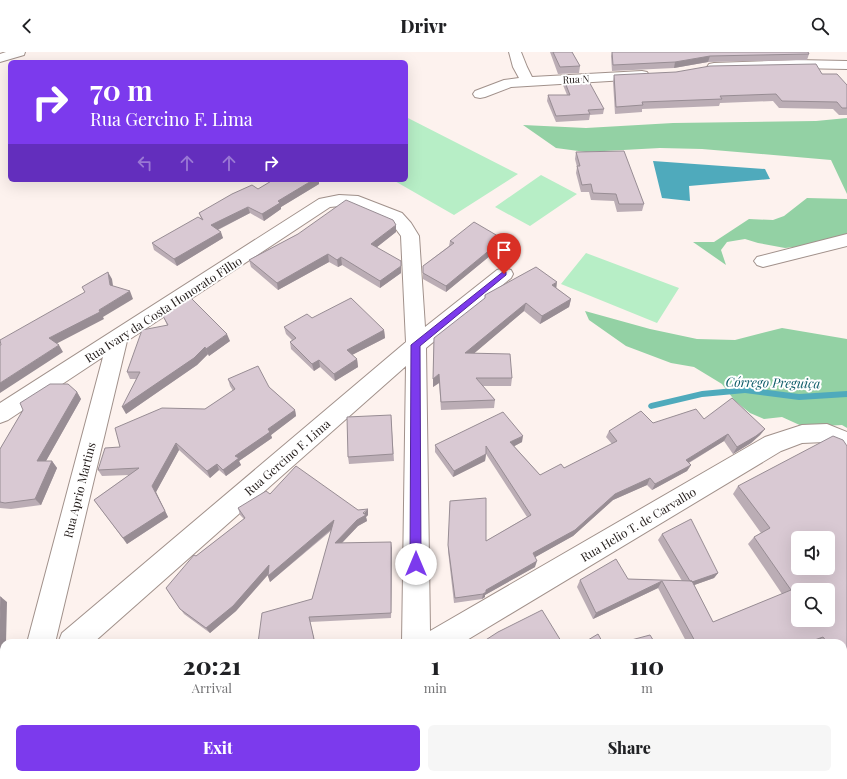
<!DOCTYPE html>
<html lang="en">
<head>
<meta charset="utf-8">
<style>
  :root { --surface:#fff; --page:#f6f6f6; --text:#202124; --muted:#757577; --accent:#7c3aed }
  body { margin:0; font-family:"Playfair Display",serif; background:var(--page); color:var(--text); height:100vh; display:flex; flex-direction:column; font-size:15px; white-space:nowrap }
  * { box-sizing:border-box; margin:0 }
  p { font-size:13px; color:var(--muted) }
  .icon { flex:none; width:22px; height:22px; fill:none; stroke:currentColor; stroke-width:2; stroke-linecap:round; stroke-linejoin:round }
  .map { position:relative; flex:1; overflow:hidden }
  .panel { position:absolute; left:0px; top:587px; width:847px; height:140px; display:flex; flex-direction:column; background:var(--surface); border-radius:12px 12px 0 0; box-shadow:0 4px 16px #0002 }
  .panel>* { flex:none }
  .top-card { position:absolute; left:8px; top:8px; width:400px; height:122px; border-radius:6px; box-shadow:0 4px 16px #0002; background:#7c3aed; color:#fff; overflow:hidden }
  .controls { position:absolute; left:791px; top:479px; display:grid; gap:8px }
  .controls a { display:grid; place-items:center; width:44px; height:44px; border-radius:6px; background:var(--surface); box-shadow:0 4px 16px #0002; font-size:20px }
  .pin { position:absolute; display:grid; place-items:center; width:34px; height:34px; color:#fff; margin:-41px -17px; border-radius:50% 50% 50% 0; rotate:-45deg; box-shadow:0 0 4px #0007 }
  .pin .icon { rotate:45deg }
  .me { position:absolute; width:44px; margin:-22px; rotate:0deg; stroke-linejoin:round; filter:drop-shadow(0 0 3px #0008) }
  .turn { display:flex; align-items:center; gap:14px; height:84px; padding:0 16px; font-size:18px }
  .turn .icon { width:52px; height:52px; stroke-width:2.5 }
  .turn b { display:block; font-size:28px; line-height:34px }
  .lanes { display:flex; align-items:center; height:38px; padding:0 16px; background:#0003; justify-content:center; gap:20px; direction:ltr }
  .lanes .off { opacity:.35 }
  .eta { display:flex; justify-content:space-evenly; align-items:center; height:68px; text-align:center }
  .eta b { font-size:24px; font-weight:800; line-height:28px }
  .cta { display:flex; gap:8px; margin-top:auto; padding:8px 16px }
  .cta a { flex:1; height:46px; border-radius:6px; background:var(--accent); color:#fff; font-size:16px; font-weight:800; line-height:46px; text-align:center }
  .cta a+a { background:var(--page); color:var(--text) }
  header { display:flex; justify-content:space-between; align-items:center; height:52px; padding:0 16px; background:var(--surface); font-size:18px; font-weight:800 }
  .map>svg:first-child { display:block }
</style>
</head>
<body>
<header><svg class="icon" aria-label="back" viewBox="0 0 24 24"><path d="M15 5l-7 7 7 7"/></svg>Drivr<svg class="icon" aria-label="search" viewBox="0 0 24 24"><circle cx="10" cy="10" r="6"/><path d="M15 15l6 6"/></svg></header>
<div class="map">
<svg width="847" height="727" viewBox="0 0 847 727">
  <rect width="100%" height="100%" fill="#fdf2ee"/>
  <!-- green -->
  <path fill="#b7eec6" d="M406,65l112,57 -64,41 -61,-35h13z
    M541,123l36,19 -47,32 -35,-19z
    M586,201l93,35 -22,35 -96,-39z"/>
  <!-- forest -->
  <path fill="#93d1a4" d="M847,66v76l-16,-34 -129,-11 -42,-1 -74,4 -30,-4 -33,-23 63,3 87,-5 143,-2z
    M807,146l40,1v37l-35,9 -27,3 -27,-5 -13,-4 -18,3 -6,8 5,15 -33,-23h21l35,-23 24,1 11,-4z
    M585,259l65,18 47,10 38,1 47,-12 65,11v89l-5,-3 -38,2 -22,-10 -18,2 -14,-6 -15,-12 -13,-17 -28,-17 -23,-4 -45,-17 -37,-26z"/>
  <!-- water -->
  <path fill="#4faabc" d="M653,109l112,8 5,10 -81,7 1,15 -28,-3z"/>
  <g fill="none" stroke-linecap="round" stroke-linejoin="round">
    <!-- stream -->
    <path fill="#4faabc" fill-rule="evenodd" d="M745,335l54,7 48,-3v6l-48,3 -54,-7 -43,4 -51,12 -2,-1 -1,-2 1,-2 2,-1 51,-12z"/>
    <defs>
      <path id="minor" d="M6,0h19l-1,3 -24,7v-8z
        M509,0h12l6,15 5,10 110,-6 5,1 2,3 -2,3 -5,1 -131,8 -26,10 -5,1 -5,-1 -2,-3 2,-3 29,-11 15,-2 -6,-11z
        M796,8l51,1v8l-51,-1 -82,3 -5,-1 -2,-3 2,-3 5,-1z
        M339,143l19,1 44,17 9,10 8,13 6,91 72,-57 7,-2 7,2 2,4 -2,4 -85,70 4,283 335,-194 37,-12 25,-1 20,8v19l-22,-9 -23,1 -21,8 -319,192h-60l4,-277 -313,277h-35l4,-10 344,-291 -5,-106 -11,-15 -40,-16 -20,2 -203,134 -72,302h-28l76,-286 -95,63 -8,3v-20l319,-204z
        M847,182v12l-84,21 -6,-2 -3,-4 3,-4z
        M847,633v30l-4,2v-30z
        M4,661v30l-4,1v-30z
        M843,704l4,1v22h-16l-2,-4h14z
        M479,723h33l2,4h-33z
        M621,723h42l-2,4h-42z"/>
    </defs>
    <!-- minor casing -->
    <use href="#minor" stroke="#a1918b" stroke-width="2"/>
    <!-- minor -->
    <use href="#minor" fill="#fff" fill-rule="evenodd"/>
  </g>
  <!-- wall -->
  <path fill="#bbadb5" d="M550,0h22l8,14 -1,7 -21,1z
    M612,0h196l1,2 -2,6 -99,2 -34,6 -62,3 -1,-15z
    M822,22l25,11v30h-8l-6,-6 -54,-1 -6,-7 -53,2 -1,3 -77,3v3l-27,2 -2,-32 1,-7z
    M564,28l40,29 -1,5 -13,1 -1,5 -33,2 -9,-21 1,-6h19l-4,-10z
    M576,100l68,52 -2,7 -25,1 -3,-11 -23,-1 -2,-8h-8l-5,-19 1,-6 -2,-8z
    M319,132l-38,23v2l-17,12 -14,-8 -32,17 5,8 -46,28 -23,-16 -2,-7 49,-24 -2,-6 59,-24z
    M396,180l-19,15 24,26 -21,15 -38,-23 -4,2 -9,-5 -51,28 -27,-23 -2,-7 49,-26z
    M450,189l52,5 -56,46 -23,-13v-13l26,-20z
    M556,236l15,11 -2,8 -29,17 -16,-13 -50,42 38,25 -1,8h-28l12,14 -1,8 -53,2 -2,-27 -6,4 1,-49z
    M163,264l67,25 -21,15 -1,-2 -11,11 -71,49 10,-35h-6l-3,-7 40,-47z
    M312,266l72,12 1,8 -33,17 5,4 1,8 -23,14 -15,-14 -6,4 -23,-22 -1,-7 2,-2 -6,-6 -2,-7z
    M228,327l41,8 26,23 1,6 -25,19 1,3 -33,23 2,4 -15,11 -7,-6 -9,8 -31,-28 -23,42 12,25 -41,27 -33,-44 35,-25 -27,1 -4,-6 22,-23 85,-38 28,-18 -3,-5z
    M77,340l4,7 -35,62h6l5,7 -16,37 -30,4 -11,-1v-59l23,-39z
    M391,363l3,46 -45,3 -1,-7z
    M704,367l61,10 -5,6 -9,8 -18,11 -9,-13 -35,22 2,2 -4,6 -35,19 -5,-5 -34,15 -40,36 -38,21v10l-50,28v2l-3,2 -28,4 -6,-52 2,-50 36,40 41,-24 -41,-63 -1,7 -32,16 -18,-25v-7l87,-3 -8,4 26,29 24,-7 48,-24 -6,-7 3,-6 44,-8z
    M847,394v228l-4,3v-34h-156l-29,-55 -65,31 -16,-32 3,-7 48,-1 54,2 -24,-41 4,-6 56,39 -4,5 -20,7 19,37 69,-28 -34,-50 6,-7 7,-4 -28,-39 5,-8z
    M270,442l88,16 10,5 -2,2 1,4 -9,5 -16,17 50,5 -1,70 -81,4 5,21h-57l54,-44 20,-69 -62,52 -2,-6v-1l-32,36 -26,22 -26,-19 -18,-26 30,-32 48,-37 -4,-4 -2,-7z
    M521,723h19l-8,4h-9z
    M591,723h29l-1,1 -21,3h-5z"/>
  <!-- shaded-wall -->
  <path fill="#988d94" d="M710,4l-2,6 -34,6 1,-6z
    M313,128h6v4l-38,23v2l-17,12 -2,-7 16,-13z
    M248,155l2,6 -37,19 -2,-7z
    M396,173v7l-24,19 -1,-7z
    M221,180l2,6 -46,28 -3,-7z
    M503,187l-1,7 -56,46v-6z
    M328,202l1,8 -51,28 -1,-7z
    M341,205l1,8 -4,2 -1,-7z
    M401,214v7l-21,15v-7z
    M108,220l4,7 2,13 -4,-7z
    M557,230l-1,9 -4,-6z
    M130,239l3,8 -30,18 1,2 -50,26 -5,-7 50,-28z
    M571,247l-2,8 -29,17 2,-8z
    M526,251l-2,8 -60,51 1,-9z
    M384,278l1,8 -37,19 -1,-7z
    M227,282l3,7 -21,15 -3,-7z
    M59,293l4,7 -63,41v-10z
    M205,295l3,7 -11,11 -71,49 -4,-7z
    M357,307l1,8 -23,14 -1,-7z
    M319,308l1,7 -6,4 -2,-7z
    M439,322v9l-6,4v-8z
    M77,340l4,7 -39,69 -5,-7z
    M295,358l1,6 -25,19 1,3 -33,23 2,4 -15,11 -3,-6 12,-14 33,-27z
    M765,377l-5,6 -9,8 -18,11 4,-7z
    M728,382l-4,7 -41,25 3,-6z
    M523,384l-1,6 -13,7 1,-7z
    M176,391l3,7 -23,42 12,25 -41,27 -4,-6z
    M486,402l-1,7 -32,16 1,-6z
    M52,409l5,7 -16,37 -6,-6z
    M217,412l2,6 -9,8 -3,-7z
    M691,413l-4,6 -35,19 3,-6z
    M650,426l-3,7 -34,15 -40,36 -41,23 1,-6 82,-59z
    M368,457v6l-2,2 1,4 -9,5 -22,23 -1,-6z
    M334,468l1,6 -65,56 -2,-6z
    M391,490l1,6 -1,70z
    M537,509l-2,6 -50,28v2l-3,2 1,-5 3,-4z
    M269,513l2,6 -35,40 -26,22 -4,-5z
    M718,521l-4,5 -28,10 5,-6z
    M662,529l-4,7 -65,31 3,-6z
    M1,545l6,5 -1,41h-2v28l-4,33v-84z
    M309,565l1,5 5,21h-12z
    M823,585l-8,6h-9z
    M120,723h6l1,4h-6z
    M536,723h4l-8,4h-4z"/>
  <!-- building -->
  <path fill="#d9c9d3" stroke="#988d94" fill-rule="evenodd" d="M553,0h19l8,14 -20,1z
    M612,0h196l1,2 -99,2 -35,6 -62,3z
    M816,12l6,10h15l10,11v23h-5l-5,-6 -55,-1 -6,-7 -56,2 2,3 -80,3 1,3 -27,2 -2,-32 62,-3 34,-6z
    M587,26l17,31 -16,1 2,4 -34,2 -8,-21h22l-6,-15z
    M624,99l20,53h-25l-3,-10 -23,-1 -2,-9 -9,1 -5,-19h3l-4,-14z
    M273,128h40l-35,21 2,2 -18,11 -14,-7 -37,18 10,7 -47,27 -22,-16 46,-26 5,3 -4,-7 33,-19 20,-9 6,4z
    M346,148l47,20 3,5 -25,19 30,17v5l-21,15 -39,-24 -4,3 -9,-6 -51,29 -28,-23 49,-26z
    M474,170l29,17 -57,47 -23,-13v-7l31,-23 -4,-2z
    M536,215l21,15 -5,3 19,14 -29,17 -16,-13 -61,50 45,1 2,24h-36l19,22 -54,2 -2,-28 -6,5 1,-41 51,-40v-3z
    M108,220l2,13 20,6 -31,19 1,2 -51,26 10,7 -59,38v-38h1l-1,-5 85,-48 -3,-5z
    M191,246l36,36 -21,15 -1,-2 -11,11 -72,49 18,-35h-13l15,-42 26,-5 -5,-9z
    M351,246l33,32 -37,20 10,9 -23,15 -15,-14 -7,4 -22,-22 6,-4 -12,-11 23,-13 5,4z
    M258,314l11,21 26,23 -27,19 2,3 -35,24 4,2 -16,12 -6,-6 -10,7 -31,-28 -24,43 13,25 -42,27 -29,-38 45,-32 -41,2 7,-22 15,-1 -5,-19 47,-20 43,1 30,-20 -7,-10z
    M50,332h18l9,8 -40,69h15l-17,38 -30,4 -5,-1v-53l23,-39 -3,-7z
    M732,346l33,31 -9,7 -19,11 -9,-13 -42,26 5,5 -36,19 -5,-6 -35,16 -40,36 -42,23 4,8 -51,29v2l-3,2 -28,4 -7,-53 2,-44 36,-3v43l45,-26 -45,-69v8l-32,17 -19,-26 68,-33 20,24 -13,6 30,33 21,-11 3,4 53,-27 -8,-10 32,-20 12,12 43,-14 8,10z
    M391,363l2,39 -45,3 -1,-40z
    M833,384l10,4 4,6v225l-4,-6v-22h-15l-5,-6 -17,6h-110l-34,-62 -66,32 -16,-33 36,-21 12,20 64,2 21,41 78,-32 -37,-53 16,-9 -32,-42zM798,486h30v30h-30zM798,538h30v30h-30z
    M296,414l62,44 10,-1 -5,4 3,2 -9,5 -22,23 56,-1v71l-82,4 5,22 -11,4h-45l4,-30 50,-14 22,-79 -66,56 1,-11 -36,41 -27,22 -26,-19 -14,-21 28,-33 2,1 49,-38 -7,-10 28,-17 4,3z
    M691,467l27,54 -26,9v-1h-2l-28,-47z
    M0,545h1l-1,23z
    M542,558l19,31 -2,2h-78l17,-11z
    M598,582l5,9h-20z
    M650,583l5,8h-35z
    M11,723h109l1,4h-121v-2z
    M245,723h158l1,4h-159z
    M524,723h12l-8,4h-3z
    M760,723h43l3,4h-55z"/>
  <!-- route -->
  <path fill="#7c3aed" stroke="#51269a" d="M504,219l2,1v3l-86,71 1,218 -1,4 -4,1 -4,-1 -2,-4 1,-219z"/>
  <g text-anchor="middle" dominant-baseline="central" stroke-width="4" stroke-linejoin="round" paint-order="stroke">
    <!-- far-street labels -->
    <g font-size="10" fill="#221b19" stroke="#fff">
      <text transform="translate(576 27) rotate(-2)">Rua N</text>
    </g>
    <!-- street labels -->
    <g font-size="12" fill="#221b19" stroke="#fff">
      <text transform="translate(163 257) rotate(-33)">Rua Ivary da Costa Honorato Filho</text>
      <text transform="translate(287 405) rotate(-41)">Rua Gercino F. Lima</text>
      <text transform="translate(79 438) rotate(-76)">Rua Aprio Martins</text>
      <text transform="translate(638 472) rotate(-31)">Rua Helio T. de Carvalho</text>
    </g>
    <!-- water labels -->
    <g font-size="13" font-style="italic" fill="#0d5b68" stroke="#fff">
      <text transform="translate(773 330) rotate(1)">Córrego Preguiça</text>
    </g>
  </g>
</svg>
<div class="controls">
<a><svg class="icon" aria-label="sound" viewBox="0 0 24 24"><path d="M4 9h4l5-4v14l-5-4H4zM17 9q2 3 0 6"/></svg></a>
<a><svg class="icon" aria-label="search" viewBox="0 0 24 24"><circle cx="10" cy="10" r="6"/><path d="M15 15l6 6"/></svg></a>
</div>
<div class="pin" style="left:504px;top:222px;background:#d93025"><svg class="icon" aria-label="arrive" viewBox="0 0 24 24"><path d="M6 21V4h12l-3 4 3 4H6"/></svg></div>
<svg class="me" style="left:416px;top:512px" viewBox="-20 -20 40 40"><circle r="19" fill="#fff"/><path d="M0-13L10 11 0 6-10 11z" fill="#7c3aed"/></svg>
<div class="top-card">
<div class="turn"><svg class="icon" aria-label="right" viewBox="0 0 24 24"><path d="M7 20v-9h11M14 6l5 5-5 5"/></svg><div><b>70 m</b>Rua Gercino F. Lima</div></div>
<div class="lanes"><svg class="icon off" aria-label="left" viewBox="0 0 24 24"><path d="M17 20v-9H6M10 6l-5 5 5 5"/></svg><svg class="icon off" aria-label="ahead" viewBox="0 0 24 24"><path d="M12 20V5M6 11l6-6 6 6"/></svg><svg class="icon off" aria-label="ahead" viewBox="0 0 24 24"><path d="M12 20V5M6 11l6-6 6 6"/></svg><svg class="icon" aria-label="right" viewBox="0 0 24 24"><path d="M7 20v-9h11M14 6l5 5-5 5"/></svg></div>
</div>
<section class="panel">
<div class="eta">
<div><b>20:21</b><p>Arrival</p></div>
<div><b>1</b><p>min</p></div>
<div><b>110</b><p>m</p></div>
</div>
<div class="cta"><a>Exit</a><a>Share</a></div>
</section>
</div>
</body>
</html>
